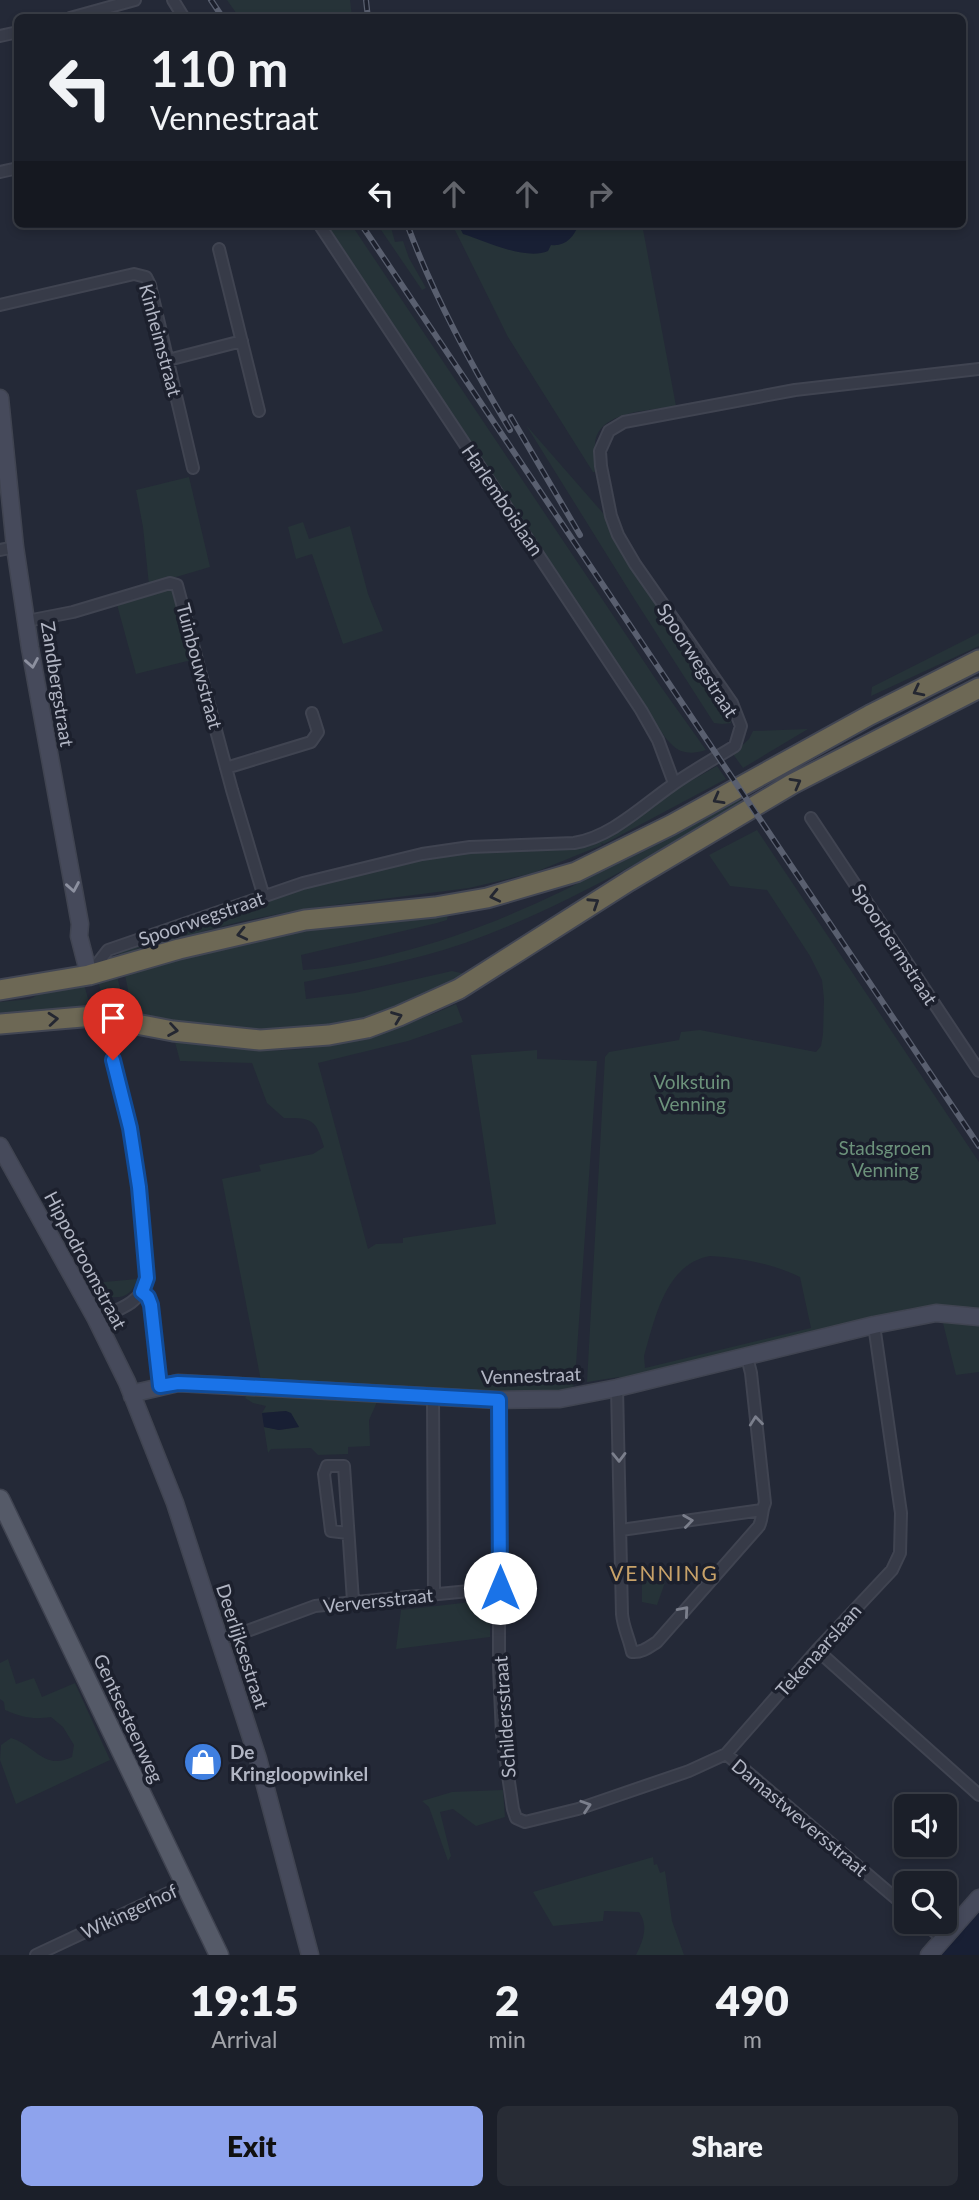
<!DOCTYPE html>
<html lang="en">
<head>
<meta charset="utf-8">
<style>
  :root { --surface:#1b1f29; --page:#282c35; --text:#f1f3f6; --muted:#a0a2a8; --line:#393d46; --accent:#8ea3ed }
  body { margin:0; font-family:Lato,sans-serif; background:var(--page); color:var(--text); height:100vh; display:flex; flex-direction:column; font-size:26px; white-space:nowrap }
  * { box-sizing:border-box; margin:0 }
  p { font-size:23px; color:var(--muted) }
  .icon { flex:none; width:38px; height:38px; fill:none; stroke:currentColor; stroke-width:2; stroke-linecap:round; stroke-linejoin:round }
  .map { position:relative; height:1955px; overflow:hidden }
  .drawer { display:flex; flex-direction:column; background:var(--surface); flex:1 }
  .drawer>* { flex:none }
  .top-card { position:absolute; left:14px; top:14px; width:952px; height:214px; border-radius:10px; box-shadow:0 4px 10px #0003,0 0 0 2px var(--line); background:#1b1f29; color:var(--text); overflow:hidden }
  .controls { position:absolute; left:894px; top:1794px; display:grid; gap:14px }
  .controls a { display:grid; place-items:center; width:63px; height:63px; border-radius:10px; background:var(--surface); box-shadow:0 4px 10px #0003,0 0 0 2px var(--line); font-size:35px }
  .pin { position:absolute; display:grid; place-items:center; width:60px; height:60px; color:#fff; margin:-72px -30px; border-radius:50% 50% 50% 0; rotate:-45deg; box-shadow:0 0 7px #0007 }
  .pin .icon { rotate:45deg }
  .me { position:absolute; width:77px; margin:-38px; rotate:0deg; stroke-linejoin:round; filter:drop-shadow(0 0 5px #0008) }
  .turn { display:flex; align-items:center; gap:24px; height:147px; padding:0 21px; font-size:32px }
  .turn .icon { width:91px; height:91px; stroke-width:2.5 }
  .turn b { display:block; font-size:49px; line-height:60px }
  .lanes { display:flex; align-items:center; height:66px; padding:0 21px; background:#0003; justify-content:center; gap:35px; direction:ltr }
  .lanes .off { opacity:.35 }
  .eta { display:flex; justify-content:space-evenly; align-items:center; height:119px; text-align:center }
  .eta b { font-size:42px; font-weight:800; line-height:49px }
  .primary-button { display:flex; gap:14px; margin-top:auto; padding:14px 21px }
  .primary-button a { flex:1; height:80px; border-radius:10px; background:var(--accent); color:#111; font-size:28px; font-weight:800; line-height:80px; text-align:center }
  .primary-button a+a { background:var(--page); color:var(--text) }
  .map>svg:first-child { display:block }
</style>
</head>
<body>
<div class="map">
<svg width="979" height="1955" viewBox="0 0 979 1955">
  <rect width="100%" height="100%" fill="#242937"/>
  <!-- green -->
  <path fill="#263338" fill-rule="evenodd" d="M227,0h123l2,17h-113z
    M324,224h27l308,460 47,66c-29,9 -35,-6 -52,-27z
    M377,224h13l5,18 8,-1 6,17 17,30 -4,2z
    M452,224h190l34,182c-25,5 -78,4 -81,38 -1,9 1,19 1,28h-3l-85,-135z
    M526,425l83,95 3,15 107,158 11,20 1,10 -9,1 -8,-1 -79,-123z
    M189,477l21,90 -61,18 -6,-58 -7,-37z
    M303,522l6,17 41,-13 18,68 15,37 -40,13 -31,-90 -16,5 -8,-32z
    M172,587l23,72 -59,15 -20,-73z
    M979,633v13l-108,50 1,-9z
    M808,729l-65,39 -10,-14 16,-15 4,-8z
    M717,766l9,13 -122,65 -3,-1 1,2 -69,28 -64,15 -165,21 -61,12 -107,28 -3,5 -13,4 -2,-6c104,-36 209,-76 318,-95 45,-8 93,-6 138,-8 37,-5 56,-32 85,-50 19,-11 39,-22 58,-33z
    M737,797l6,7c-90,50 -180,104 -278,139 -53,18 -107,28 -161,39l2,17 49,-6 97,-22 13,3c-32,15 -64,31 -98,42 -76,24 -158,10 -234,-1l-8,-40 136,-39 53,-9 134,-13 -1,6 -10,3 -136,32 2,15c31,-2 64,-9 94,-17 123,-31 231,-95 340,-156z
    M757,830l222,332v151l-50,-6 -17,1 -292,73 -1,-4 -32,5 18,-325 4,-5 70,-12 2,-8 19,-2 116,22 5,-6 2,-12 1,-35 -2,-19 -12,-24 -43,-66 -37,-4 -21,-31zM710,1256c31,2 61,7 90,21l11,51 -166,40 -1,-12c11,-37 21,-92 66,-100z
    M117,976l8,32 -1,4 -18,-2 -8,-29z
    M84,984l7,26 -91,6v-14l30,-3 17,-9z
    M456,1004l7,18 -55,19 -90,22 50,186 8,-5 27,-1v-5l93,-14 -25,-169 66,-5v9l60,2 -22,318 -3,13 -125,-2 -186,-9 -39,-202 39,-8 -2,-6 54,-11 11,-7c-8,-28 -12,-29 -40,-29l-17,-15 -15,-40 -72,-2 -5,-19c42,4 86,11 128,7 53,-6 104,-23 153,-45z
    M137,1279c-5,22 -29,24 -42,7l3,1 6,-5z
    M942,1319l37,3v50l-23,3z
    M248,1393l129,9 -8,18 1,26 -22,1v7l-30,1 -7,-7 -40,1 -3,4 -4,-26 15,3 20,-3 -13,-16 -24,2 4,-7 -13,-3 -8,-5z
    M642,1570l26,4 -11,31 -15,-3z
    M480,1601l10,10v26l-94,12 5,-39z
    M8,1659l8,25 18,-6 8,19 33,-14 35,77 -94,44 -16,-44 1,-15 10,-7c24,7 33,33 61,19l2,-12 -11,-18 -12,-10c-18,3 -30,0 -46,-7l-1,-8 -4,-3v-36z
    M503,1790l2,27 -29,9 -23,-17 -13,3 11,44 -3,5 -19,-54 -7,-6 30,-9z
    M653,1857l1,8 3,-1 3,9 5,-2 7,50 12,34h-48c7,-14 13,-29 3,-43l-35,-1 -1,10 -50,5 -20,-34z"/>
  <!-- water -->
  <path fill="#181f34" d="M458,224h121c-5,13 -14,23 -28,21l-3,6c-22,10 -63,-10 -85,-17z
    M286,1411l5,2 8,14 -20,3 -15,-3 -2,-14z
    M979,1909v46h-40z"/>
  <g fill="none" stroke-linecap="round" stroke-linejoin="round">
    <defs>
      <path id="street" d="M173,0l11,18
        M70,18l65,-18
        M0,36l18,-4
        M0,172l18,-4
        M319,224l322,486 17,30 16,43
        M219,249l40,162
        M0,305l134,-31 12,3 4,8 43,183
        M168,360l74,-19
        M0,550l15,-3
        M27,621l46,-9 97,-29 7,2 55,205 32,107
        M226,768l85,-26 7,-10 -6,-19
        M811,818l168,253
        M91,972l17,-22 195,-67 119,-29 48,-7 104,-4c37,-6 67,-36 97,-57 21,-15 43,-27 64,-40l6,-20 -9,-23 -97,-139 -17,-29 -7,-19 -10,-50 -1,-15 9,-20 15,-9 171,-32 184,-21
        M143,1292l5,5 3,8 9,81
        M96,1319c21,-9 46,-15 51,-41l-12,-123 -5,-27 -17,-68
        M617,1388l5,226c1,13 7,24 10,38 10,1 17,-5 25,-10l102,-116c4,-8 2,-15 6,-23l-14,-130 -4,-16
        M433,1396l1,199
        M499,1400v267l3,68 11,74 3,9 9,4 53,-13 111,-38 37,-17 91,-104 75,-80 8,-17 1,-40 -27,-188
        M621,1530l141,-20
        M348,1533l-17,-2 -7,-57 3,-8h17l9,135
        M220,1641l95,-35 185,-18
        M817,1650l162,145
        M726,1754l180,153
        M923,1922l20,17
        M36,1955l149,-70"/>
      <path id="secondary" d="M0,398l15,149 15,101 50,276 -1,12 10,39
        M0,1146l96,173 31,63 48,121 83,256 52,196
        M132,1396l7,-4 39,-9 321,17 61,-1 57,-11 257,-63 62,-12 43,4
        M929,1955l50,-57"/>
      <path id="primary" d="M0,1499l219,456"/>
      <path id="highway" d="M0,990l89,-15 90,-26 126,-29 130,-13 52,-9 89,-26 95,-47 199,-110 109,-55
        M0,1024l94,-8 79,15 87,9 69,-5 38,-7 32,-12 60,-27 170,-108 163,-97 187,-96"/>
    </defs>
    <!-- street casing -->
    <use href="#street" stroke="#404451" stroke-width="14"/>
    <!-- secondary casing -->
    <use href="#secondary" stroke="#404451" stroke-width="19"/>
    <!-- primary casing -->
    <use href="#primary" stroke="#404451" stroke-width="21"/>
    <!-- highway casing -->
    <use href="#highway" stroke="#424653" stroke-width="23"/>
    <!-- street -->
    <use href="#street" stroke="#373b48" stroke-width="10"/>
    <!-- secondary -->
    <use href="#secondary" stroke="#464a5b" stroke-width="16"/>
    <!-- primary -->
    <use href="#primary" stroke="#555a68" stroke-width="18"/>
    <!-- highway -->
    <use href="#highway" stroke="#6d6855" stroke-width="19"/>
    <defs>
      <path id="rail" d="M211,0l12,18
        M366,0l2,18
        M361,224l618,922
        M407,224c27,73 64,140 103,206
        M511,417l69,118"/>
    </defs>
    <!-- rail casing -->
    <use href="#rail" stroke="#595f6f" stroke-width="6"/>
    <!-- rail -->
    <use href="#rail" stroke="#1c202d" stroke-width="3.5" stroke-dasharray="10" stroke-linecap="butt"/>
  </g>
  <!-- one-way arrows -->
  <defs><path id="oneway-chevron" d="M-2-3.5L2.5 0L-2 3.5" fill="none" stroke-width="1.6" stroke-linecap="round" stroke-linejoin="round" transform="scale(1.75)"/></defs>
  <g stroke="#8c909f">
    <use href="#oneway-chevron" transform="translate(32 663) rotate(80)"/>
    <use href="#oneway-chevron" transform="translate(73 887) rotate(80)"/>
  </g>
  <g stroke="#242731">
    <use href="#oneway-chevron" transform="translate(918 691) rotate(153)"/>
    <use href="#oneway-chevron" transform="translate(796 783) rotate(-29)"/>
    <use href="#oneway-chevron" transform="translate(718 799) rotate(151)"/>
    <use href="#oneway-chevron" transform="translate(495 896) rotate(167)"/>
    <use href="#oneway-chevron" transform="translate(594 903) rotate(-33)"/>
    <use href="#oneway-chevron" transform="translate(242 934) rotate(167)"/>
    <use href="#oneway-chevron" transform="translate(397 1017) rotate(-21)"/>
    <use href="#oneway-chevron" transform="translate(53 1019) rotate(-5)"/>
    <use href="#oneway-chevron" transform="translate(173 1030) rotate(9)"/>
  </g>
  <g stroke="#7b7f8c">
    <use href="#oneway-chevron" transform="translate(756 1421) rotate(-96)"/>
    <use href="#oneway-chevron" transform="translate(619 1457) rotate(89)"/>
    <use href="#oneway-chevron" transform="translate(688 1521) rotate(-8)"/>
    <use href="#oneway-chevron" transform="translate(684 1611) rotate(-49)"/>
    <use href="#oneway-chevron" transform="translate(586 1806) rotate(-18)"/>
  </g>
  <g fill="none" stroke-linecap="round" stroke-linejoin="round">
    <defs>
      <path id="route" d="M113,1060l17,68 9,59 8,91 -5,14 6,5 3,8 9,81 18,-3 47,2 274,15 1,188"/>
    </defs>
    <!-- route casing -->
    <use href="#route" stroke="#114b97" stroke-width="18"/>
    <!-- route -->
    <use href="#route" stroke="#1a73e8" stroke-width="12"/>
  </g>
  <!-- icons -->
  <defs>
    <symbol id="shop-disc" viewBox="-11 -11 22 22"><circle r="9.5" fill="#3f7fe0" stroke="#1c202d"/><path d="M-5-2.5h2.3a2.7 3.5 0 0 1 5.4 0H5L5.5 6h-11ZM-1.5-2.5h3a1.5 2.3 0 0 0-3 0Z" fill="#fff"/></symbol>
  </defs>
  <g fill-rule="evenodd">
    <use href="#shop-disc" x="181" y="1740" width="44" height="44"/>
  </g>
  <g text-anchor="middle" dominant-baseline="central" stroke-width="7" stroke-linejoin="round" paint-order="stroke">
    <!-- street labels -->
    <g font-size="19" fill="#b2b6c4" stroke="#1c202d">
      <text transform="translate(161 340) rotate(75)">Kinheimstraat</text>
      <text transform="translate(503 500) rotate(56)">Harlemboislaan</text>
      <text transform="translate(698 660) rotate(57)">Spoorwegstraat</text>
      <text transform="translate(200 666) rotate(75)">Tuinbouwstraat</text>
      <text transform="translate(58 684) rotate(81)">Zandbergstraat</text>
      <text transform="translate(201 918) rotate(-19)">Spoorwegstraat</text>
      <text transform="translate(895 944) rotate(57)">Spoorbermstraat</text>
      <text transform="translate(86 1260) rotate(62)">Hippodroomstraat</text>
      <text transform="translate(531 1375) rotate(-2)">Vennestraat</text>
      <text transform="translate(378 1600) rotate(-6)">Verversstraat</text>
      <text transform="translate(243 1646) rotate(72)">Deerlijksestraat</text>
      <text transform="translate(818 1650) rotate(-48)">Tekenaarslaan</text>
      <text transform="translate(504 1717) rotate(-94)">Schildersstraat</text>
      <text transform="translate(129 1718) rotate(65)">Gentsesteenweg</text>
      <text transform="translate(800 1817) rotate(40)">Damastweversstraat</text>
      <text transform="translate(129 1911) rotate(-25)">Wikingerhof</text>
    </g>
    <!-- park labels -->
    <g font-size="19" fill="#6c927b" stroke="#1c202d">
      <text x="692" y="1081">Volkstuin<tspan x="692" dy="22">Venning</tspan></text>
      <text x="885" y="1147">Stadsgroen<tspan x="885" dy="22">Venning</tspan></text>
    </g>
    <!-- poi labels -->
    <g font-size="19" font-weight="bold" fill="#b2b6c4" stroke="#1c202d" text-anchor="start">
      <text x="230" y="1751">De<tspan x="230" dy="22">Kringloopwinkel</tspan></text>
    </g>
    <!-- neighbourhood labels -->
    <g font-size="21" letter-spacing="2" fill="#c8a269" stroke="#1c202d">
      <text x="664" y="1572">VENNING</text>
    </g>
  </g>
</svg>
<div class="controls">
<a><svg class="icon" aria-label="sound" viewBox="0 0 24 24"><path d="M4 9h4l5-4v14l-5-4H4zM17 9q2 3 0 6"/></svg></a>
<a><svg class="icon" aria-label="search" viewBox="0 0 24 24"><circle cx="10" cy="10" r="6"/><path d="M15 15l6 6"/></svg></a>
</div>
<div class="pin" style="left:113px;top:1060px;background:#d93025"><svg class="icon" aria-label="arrive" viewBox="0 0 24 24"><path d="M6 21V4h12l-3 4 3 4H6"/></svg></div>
<svg class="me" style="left:500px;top:1588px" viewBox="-20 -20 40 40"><circle r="19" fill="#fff"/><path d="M0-13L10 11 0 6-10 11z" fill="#1a73e8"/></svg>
<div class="top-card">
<div class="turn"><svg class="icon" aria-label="left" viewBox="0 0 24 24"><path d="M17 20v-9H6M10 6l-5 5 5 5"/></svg><div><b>110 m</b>Vennestraat</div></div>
<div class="lanes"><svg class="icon" aria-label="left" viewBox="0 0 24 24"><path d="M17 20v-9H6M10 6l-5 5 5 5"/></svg><svg class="icon off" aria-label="ahead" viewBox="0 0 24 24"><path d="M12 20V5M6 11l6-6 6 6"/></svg><svg class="icon off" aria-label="ahead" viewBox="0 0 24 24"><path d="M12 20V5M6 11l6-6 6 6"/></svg><svg class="icon off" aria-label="right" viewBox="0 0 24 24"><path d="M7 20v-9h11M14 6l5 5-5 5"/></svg></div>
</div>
</div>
<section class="drawer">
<div class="eta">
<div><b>19:15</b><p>Arrival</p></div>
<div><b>2</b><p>min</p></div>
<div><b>490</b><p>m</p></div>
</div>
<div class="primary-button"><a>Exit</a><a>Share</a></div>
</section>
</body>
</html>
